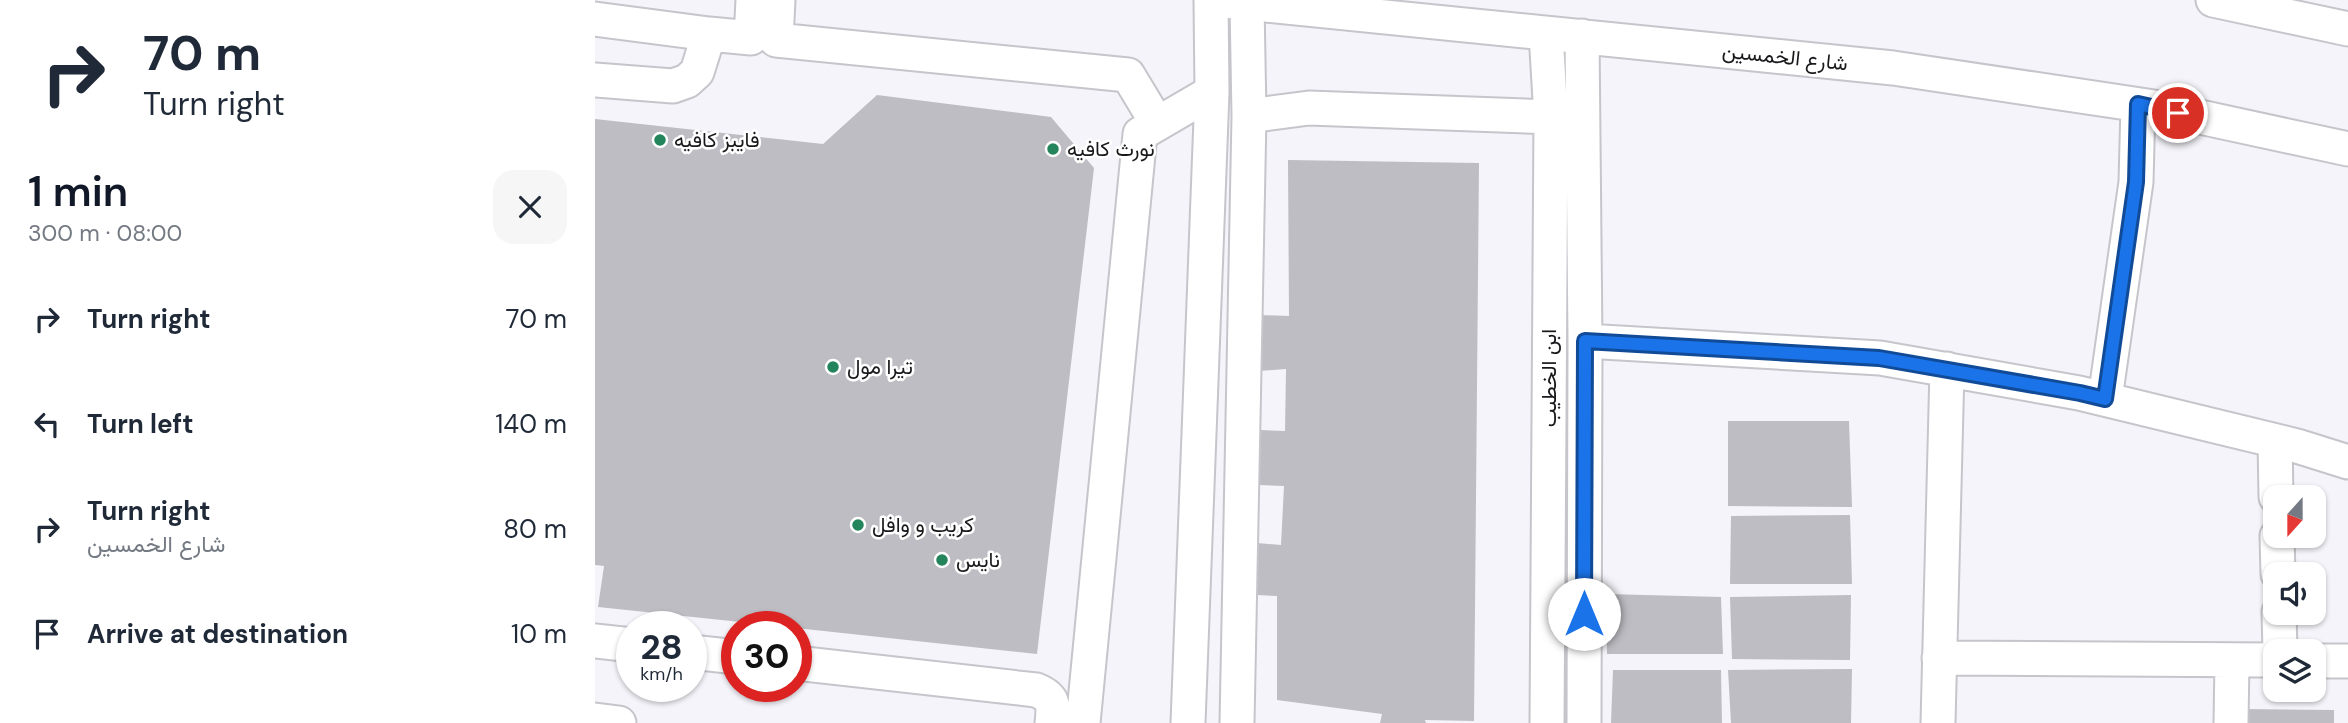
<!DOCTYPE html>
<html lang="en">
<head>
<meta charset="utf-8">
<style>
  :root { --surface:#fff; --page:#f6f6f7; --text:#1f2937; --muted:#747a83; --accent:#111827 }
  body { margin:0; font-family:"DM Sans",Vazirmatn,sans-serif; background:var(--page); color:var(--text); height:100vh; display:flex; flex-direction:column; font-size:26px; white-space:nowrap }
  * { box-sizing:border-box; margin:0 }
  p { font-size:23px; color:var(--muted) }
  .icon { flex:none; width:38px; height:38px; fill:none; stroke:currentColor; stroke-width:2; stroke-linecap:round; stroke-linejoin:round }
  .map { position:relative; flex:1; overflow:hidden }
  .side { display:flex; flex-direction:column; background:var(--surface); width:595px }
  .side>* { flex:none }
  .guide { background:#fff; color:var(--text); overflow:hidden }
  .needle { width:46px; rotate:201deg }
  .tools { position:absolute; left:1668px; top:485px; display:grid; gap:14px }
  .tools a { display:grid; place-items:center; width:63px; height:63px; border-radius:14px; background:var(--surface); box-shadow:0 2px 5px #0004; font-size:35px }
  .speed { position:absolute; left:21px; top:611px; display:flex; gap:14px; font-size:35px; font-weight:700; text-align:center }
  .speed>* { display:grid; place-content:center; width:91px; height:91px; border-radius:50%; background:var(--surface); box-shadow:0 2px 5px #0004; line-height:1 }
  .speed small { font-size:18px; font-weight:400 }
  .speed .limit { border:10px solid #d22; background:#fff; color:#111 }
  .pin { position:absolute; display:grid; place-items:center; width:60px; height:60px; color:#fff; margin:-30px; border:4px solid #fff; border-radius:50%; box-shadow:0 2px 7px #0007 }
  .me { position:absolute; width:77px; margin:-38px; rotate:0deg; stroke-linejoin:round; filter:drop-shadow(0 0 5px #0008) }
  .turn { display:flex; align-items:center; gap:24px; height:147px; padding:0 28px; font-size:32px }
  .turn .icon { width:91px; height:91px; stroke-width:2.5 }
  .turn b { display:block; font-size:49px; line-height:60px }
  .round { display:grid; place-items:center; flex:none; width:74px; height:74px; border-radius:21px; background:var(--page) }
  .overview { display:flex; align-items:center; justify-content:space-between; height:119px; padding:0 28px }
  h1 { font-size:42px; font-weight:600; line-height:52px; color:var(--accent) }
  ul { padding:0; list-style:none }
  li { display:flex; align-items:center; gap:21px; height:105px; padding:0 28px }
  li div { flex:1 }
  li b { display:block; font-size:26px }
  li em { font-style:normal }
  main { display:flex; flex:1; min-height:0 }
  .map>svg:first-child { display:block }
</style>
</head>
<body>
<main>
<section class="side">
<div class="guide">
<div class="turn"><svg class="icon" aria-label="right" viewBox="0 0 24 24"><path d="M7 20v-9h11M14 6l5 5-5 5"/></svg><div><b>70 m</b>Turn right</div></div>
</div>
<div class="overview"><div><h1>1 min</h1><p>300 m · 08:00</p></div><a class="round"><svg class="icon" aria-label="close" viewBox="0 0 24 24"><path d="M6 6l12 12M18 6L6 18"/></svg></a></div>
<ul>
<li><svg class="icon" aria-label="right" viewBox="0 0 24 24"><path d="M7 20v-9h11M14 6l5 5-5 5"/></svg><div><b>Turn right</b></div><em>70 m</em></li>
<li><svg class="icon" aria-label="left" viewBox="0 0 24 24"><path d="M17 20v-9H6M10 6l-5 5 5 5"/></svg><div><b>Turn left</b></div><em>140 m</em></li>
<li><svg class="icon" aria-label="right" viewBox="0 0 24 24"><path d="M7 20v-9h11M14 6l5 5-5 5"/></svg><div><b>Turn right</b><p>شارع الخمسين</p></div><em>80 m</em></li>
<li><svg class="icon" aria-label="arrive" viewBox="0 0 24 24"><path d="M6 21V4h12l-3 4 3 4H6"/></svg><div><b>Arrive at destination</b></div><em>10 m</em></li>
</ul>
</section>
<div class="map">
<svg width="1753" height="723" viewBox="0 0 1753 723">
  <rect width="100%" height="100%" fill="#f4f4fa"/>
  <!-- building -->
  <path fill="#bdbdc3" d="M282,95l174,22 43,51 -57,486 -241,-26v-2h-18l-180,-19 6,-41 -9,-1v-446l228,25z
    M693,160l191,3 -5,558 -49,-1 1,3h-46l2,-9 -105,-14v-104l-20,-1 -1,-52 25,2 3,-59 -25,-1 2,-55 24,1 1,-62 -27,2 1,-56 29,1z
    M1133,421h121l3,86 -124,-1z
    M1255,515l2,69h-122l1,-68z
    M1011,594l115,3 2,57h-116z
    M1256,595l-1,65 -118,-1 -2,-62z
    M1257,669l-1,54h-120l-3,-53z
    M1018,670h108l1,53h-111z
    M1644,709l95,1v13h-95z"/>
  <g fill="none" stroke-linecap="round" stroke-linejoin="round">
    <defs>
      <path id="minor" d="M183,0l-2,40 352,35 29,48
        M621,0l677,68 261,39 194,42
        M1618,0l135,29
        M0,19l114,15 42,4 2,-38
        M951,33l5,84 -4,606
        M987,36l3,305 -1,382
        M0,80l78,6 14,-5 10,-9 12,-38
        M654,116l60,-8 242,9
        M990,341l295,17 199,35 218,53 51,16
        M1510,399l31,-217 2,-77
        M1680,441l1,56
        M1682,536l1,38
        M1684,612l1,39
        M0,641l37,4
        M96,652l46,5
        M1344,658l336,2
        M1718,661h35
        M201,663l240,27c18,7 18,15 16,33
        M0,720l24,3
        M488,723l57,-589 72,-42
        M593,723l24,-631 -1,-92
        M642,723l12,-607 -2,-112
        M1343,723l9,-354
        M1636,723l1,-63"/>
    </defs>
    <!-- minor casing -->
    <use href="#minor" stroke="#c5c5cb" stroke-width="37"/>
    <!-- minor -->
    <use href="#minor" stroke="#fff" stroke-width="33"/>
  </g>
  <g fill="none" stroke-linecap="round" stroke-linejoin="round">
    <defs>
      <path id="route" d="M989,614l1,-273 294,17 201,35 25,6 31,-217 2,-78 40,9"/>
    </defs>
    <!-- route casing -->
    <use href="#route" stroke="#114b97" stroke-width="18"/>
    <!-- route -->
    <use href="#route" stroke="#1a73e8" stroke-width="12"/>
  </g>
  <!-- markers -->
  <g fill="#24845c" stroke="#fff" stroke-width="2.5">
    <circle cx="65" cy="140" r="7"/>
    <circle cx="458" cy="149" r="7"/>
    <circle cx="238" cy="367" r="7"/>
    <circle cx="263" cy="525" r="7"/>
    <circle cx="347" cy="560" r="7"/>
  </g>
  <g text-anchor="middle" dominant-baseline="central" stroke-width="5" stroke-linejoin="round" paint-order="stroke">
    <!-- street labels -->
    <g font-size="21" fill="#19191c" stroke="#fff">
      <text transform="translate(1190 57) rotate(6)">شارع الخمسين</text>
      <text transform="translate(954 378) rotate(-90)">ابن الخطيب</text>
    </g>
    <!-- poi labels -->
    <g font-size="21" fill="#19191c" stroke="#fff" text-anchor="start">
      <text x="79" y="140">فايبز كافيه</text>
      <text x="472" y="149">نورث كافيه</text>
      <text x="252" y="367">تيرا مول</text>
      <text x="277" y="525">كريب و وافل</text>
      <text x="361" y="560">نايس</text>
    </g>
  </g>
</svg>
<div class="tools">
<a><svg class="needle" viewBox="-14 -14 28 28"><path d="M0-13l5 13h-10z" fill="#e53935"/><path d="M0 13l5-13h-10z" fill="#747a83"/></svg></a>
<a><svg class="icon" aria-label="sound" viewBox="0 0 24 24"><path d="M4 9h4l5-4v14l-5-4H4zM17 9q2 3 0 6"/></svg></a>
<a><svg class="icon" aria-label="layers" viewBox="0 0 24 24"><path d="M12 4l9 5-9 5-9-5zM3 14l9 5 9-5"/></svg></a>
</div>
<div class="speed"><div>28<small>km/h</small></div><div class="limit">30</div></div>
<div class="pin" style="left:1583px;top:113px;background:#d93025"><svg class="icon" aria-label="arrive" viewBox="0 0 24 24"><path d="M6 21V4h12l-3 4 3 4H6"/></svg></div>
<svg class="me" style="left:989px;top:614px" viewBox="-20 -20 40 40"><circle r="19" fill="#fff"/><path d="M0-13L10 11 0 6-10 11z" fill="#1a73e8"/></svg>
</div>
</main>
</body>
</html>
